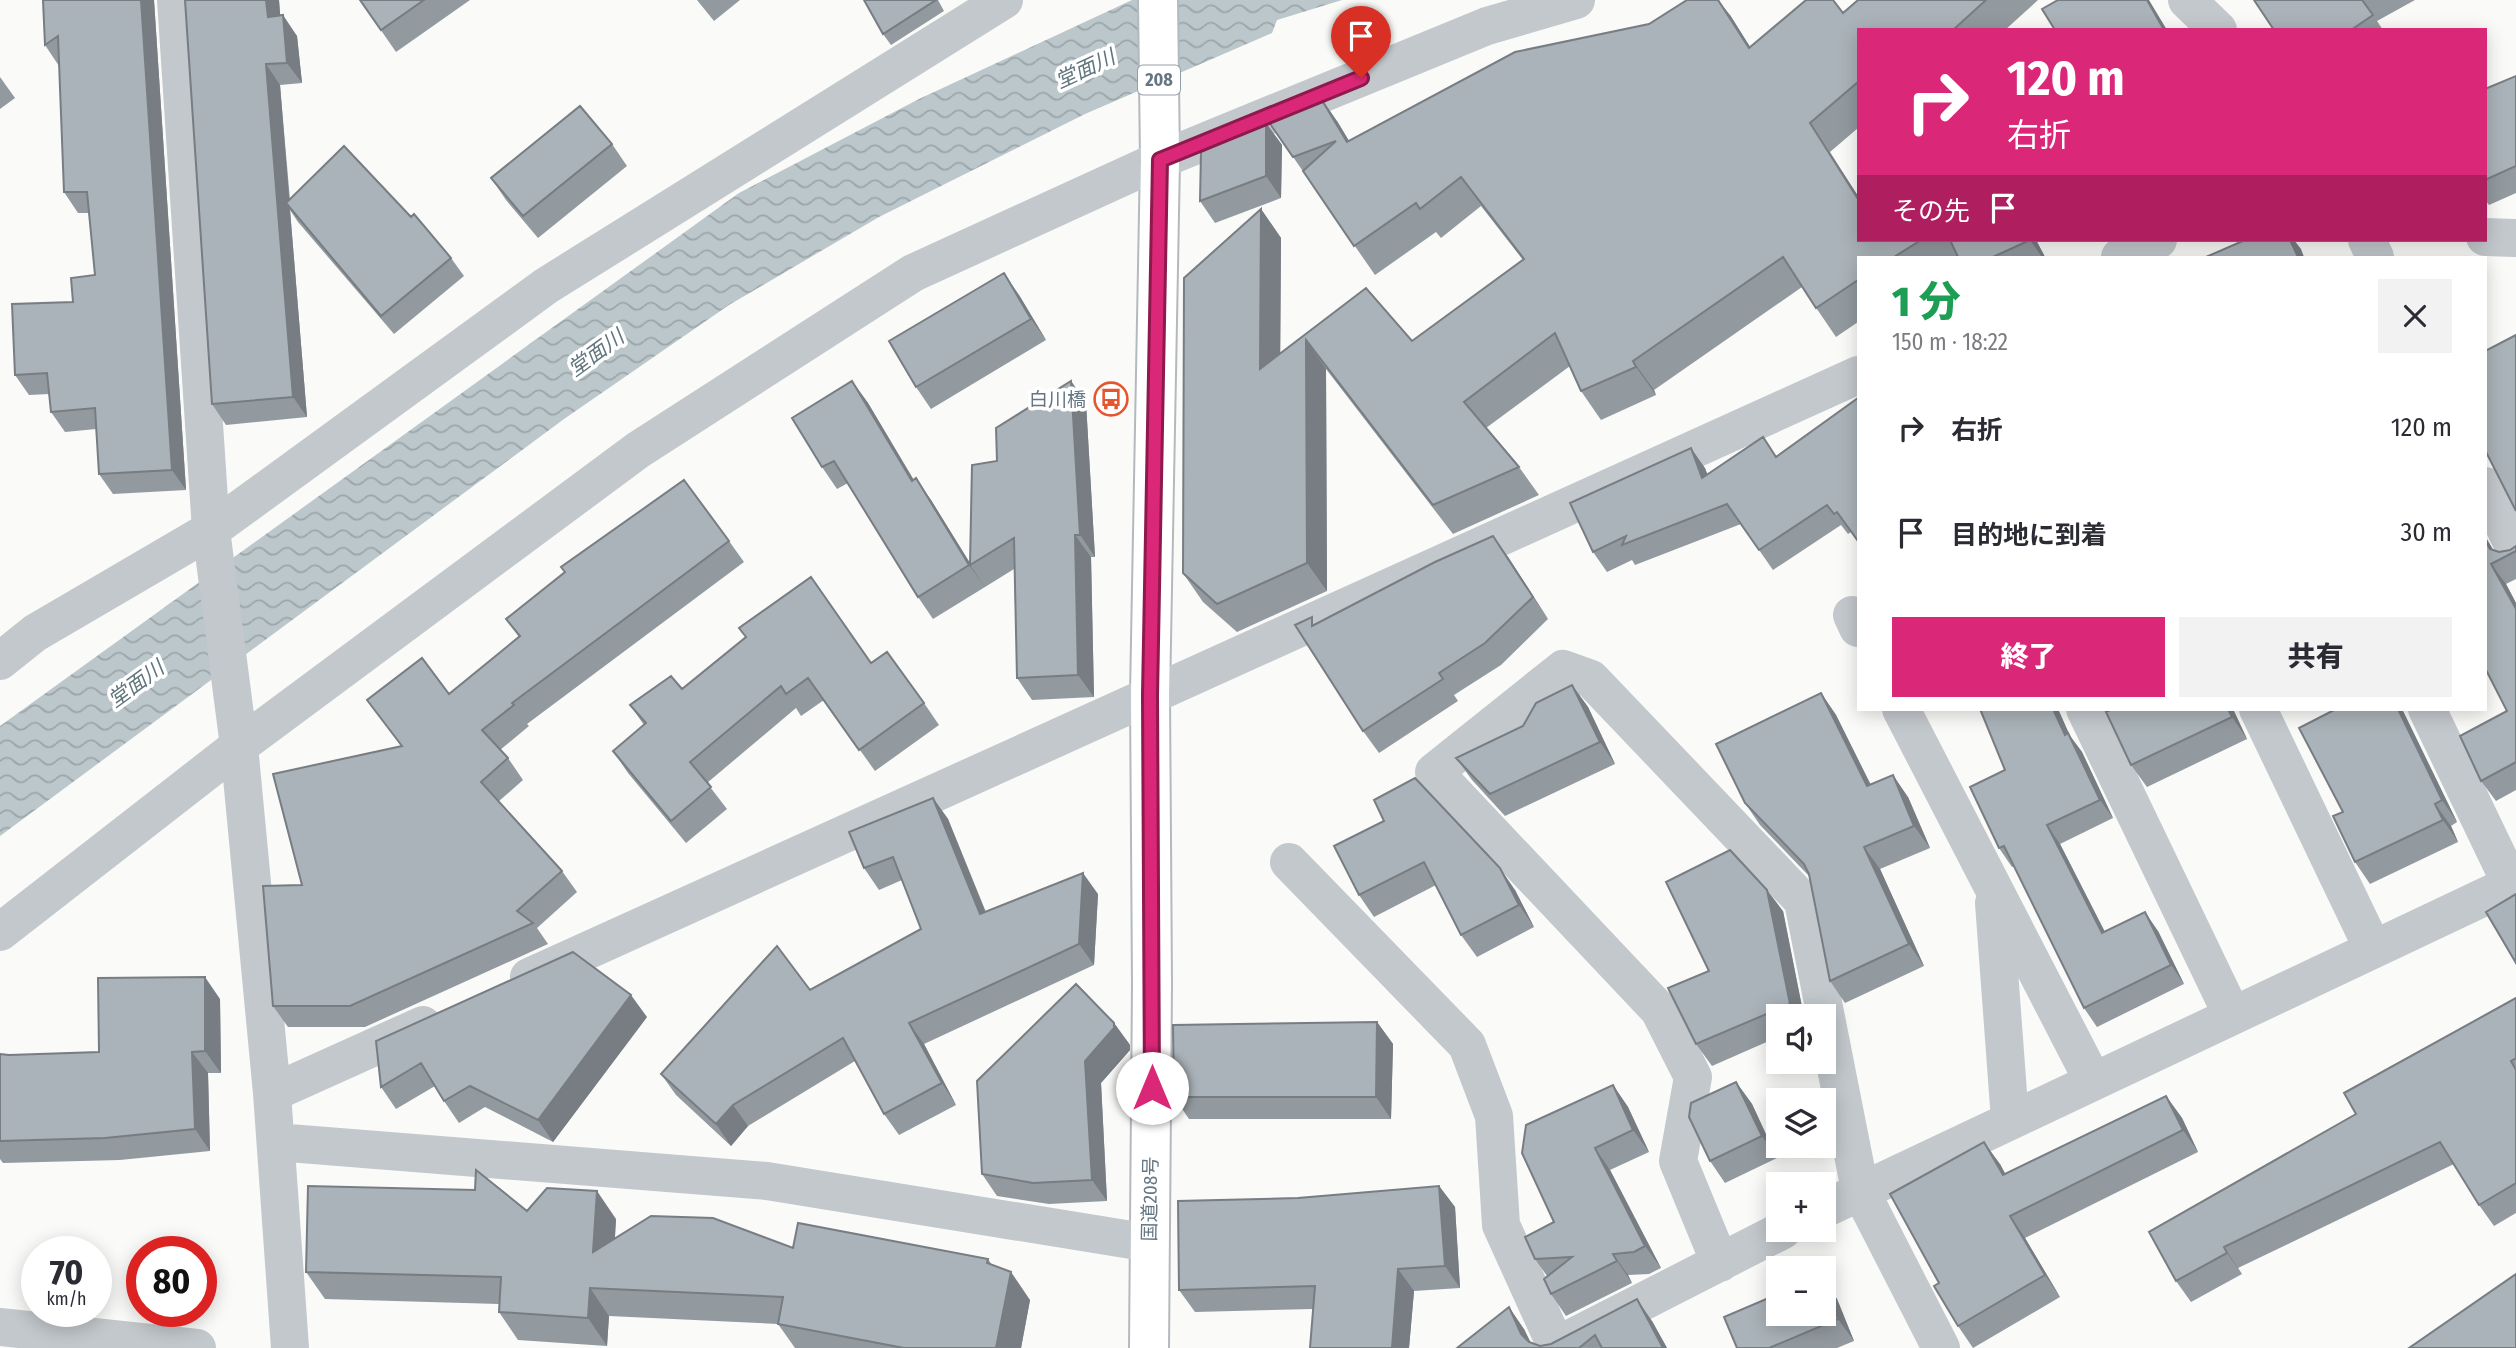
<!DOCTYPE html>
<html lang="ja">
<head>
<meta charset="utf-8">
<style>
  :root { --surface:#fff; --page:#f2f2f3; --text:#2b2b33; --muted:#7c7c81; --accent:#db2777 }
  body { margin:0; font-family:"Fira Sans Condensed","Noto Sans JP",sans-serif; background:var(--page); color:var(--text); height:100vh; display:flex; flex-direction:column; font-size:26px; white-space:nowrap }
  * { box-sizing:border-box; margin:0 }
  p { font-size:23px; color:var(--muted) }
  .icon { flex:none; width:38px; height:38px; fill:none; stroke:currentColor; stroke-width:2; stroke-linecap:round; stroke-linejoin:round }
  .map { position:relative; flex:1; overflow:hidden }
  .side { position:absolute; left:1857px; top:256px; width:630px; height:455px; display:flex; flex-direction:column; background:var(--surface); border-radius:0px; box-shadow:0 4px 18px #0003 }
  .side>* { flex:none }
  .guide { position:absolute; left:1857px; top:28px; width:630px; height:214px; border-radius:0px; box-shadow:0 4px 18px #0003; background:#db2777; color:#fff; overflow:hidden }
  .controls { position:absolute; left:1766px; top:1004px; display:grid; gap:14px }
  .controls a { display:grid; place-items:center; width:70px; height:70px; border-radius:0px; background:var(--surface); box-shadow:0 4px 18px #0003; font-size:35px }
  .speed { position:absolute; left:21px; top:1236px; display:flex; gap:14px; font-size:35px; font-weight:700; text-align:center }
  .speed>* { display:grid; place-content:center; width:91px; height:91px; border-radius:50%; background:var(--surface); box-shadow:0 4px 18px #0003; line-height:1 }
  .speed small { font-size:18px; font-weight:400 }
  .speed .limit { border:10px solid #d22; background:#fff; color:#111 }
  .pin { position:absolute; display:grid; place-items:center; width:60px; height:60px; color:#fff; margin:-72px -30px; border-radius:50% 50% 50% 0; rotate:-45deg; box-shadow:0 0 7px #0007 }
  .pin .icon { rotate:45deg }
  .me { position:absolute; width:77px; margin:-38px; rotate:0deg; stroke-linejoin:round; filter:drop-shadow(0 0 5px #0008) }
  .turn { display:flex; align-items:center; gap:24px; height:147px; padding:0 35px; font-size:32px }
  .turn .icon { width:91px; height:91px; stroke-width:2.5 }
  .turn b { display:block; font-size:49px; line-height:60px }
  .then { display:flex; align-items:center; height:66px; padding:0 35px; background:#0003; gap:14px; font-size:26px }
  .round { display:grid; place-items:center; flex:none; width:74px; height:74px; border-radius:0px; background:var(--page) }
  .overview { display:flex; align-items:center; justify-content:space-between; height:119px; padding:0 35px }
  h1 { font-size:42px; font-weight:800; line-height:52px; color:#1e9e55 }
  .button { display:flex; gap:14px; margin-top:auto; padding:14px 35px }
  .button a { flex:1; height:80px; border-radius:0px; background:var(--accent); color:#fff; font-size:28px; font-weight:800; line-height:80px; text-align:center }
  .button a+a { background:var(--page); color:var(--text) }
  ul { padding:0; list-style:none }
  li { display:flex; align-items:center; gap:21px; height:105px; padding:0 35px }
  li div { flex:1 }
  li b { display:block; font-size:26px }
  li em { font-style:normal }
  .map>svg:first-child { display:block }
</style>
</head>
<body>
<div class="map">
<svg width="2516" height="1348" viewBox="0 0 2516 1348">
  <defs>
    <pattern id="water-waves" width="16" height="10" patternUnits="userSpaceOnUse" patternTransform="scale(1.75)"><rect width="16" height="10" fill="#bbc7cb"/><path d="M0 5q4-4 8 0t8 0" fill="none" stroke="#9ca6aa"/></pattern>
  </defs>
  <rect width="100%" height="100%" fill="#fafaf8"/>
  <!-- water -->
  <path fill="url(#water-waves)" d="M1132,0h210l-65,20 -5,13 -187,81 -206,103 -150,88 -165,114 -564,417v-110l739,-533 180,-94z"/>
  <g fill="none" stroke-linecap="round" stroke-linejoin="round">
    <defs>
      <path id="highway" d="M1149,1348l3,-364 -2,-289 10,-535 -2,-160"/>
    </defs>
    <!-- highway casing -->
    <use href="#highway" stroke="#b4b9bd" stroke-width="42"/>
    <!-- street -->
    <path stroke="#c3c8cc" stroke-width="38" d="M176,0l35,530 28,216 33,347 18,255
      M2187,0l31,30
      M2485,237l31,1
      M2367,240l8,17
      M2120,257l38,-17
      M2485,486l31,65
      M1852,615l6,13
      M0,661l35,-28 176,-103 335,-244 458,-286
      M1901,709l192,372
      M2085,709l147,306
      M2258,709l115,240
      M2427,709l84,175
      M1289,862l178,183 27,71 7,109 55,121 227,-116
      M1994,903l16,217
      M0,932l239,-186 399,-296 275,-177 247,-113 327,-134 89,-26
      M529,977l1329,-602
      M272,1093l151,-68
      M276,1142l491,39 383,62
      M1824,1209l692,-327
      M1720,1263l-42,-102 15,-84 -34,-67 -225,-238 129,-103 28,10 212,222 57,289 81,158
      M0,1327l197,21"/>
    <!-- highway -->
    <use href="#highway" stroke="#fff" stroke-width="38"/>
  </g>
  <!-- wall -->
  <path fill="#929a9f" d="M43,0h111l32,490 -73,4 -14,-20 -3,-45 -31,3 -14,-20 -2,-18 -20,1 -14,-20 80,-100 -6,-62h-11l-14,-21 -5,-126 -14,-21z
    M185,0h94l1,16 17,20 5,47 -22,2 10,115 121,17 40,41 13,18 -70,58 -96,-112 -8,-12 17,207 -81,8 -14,-21z
    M360,0h110l-74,52z
    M697,0h43l-26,21z
    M864,0h74l6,11 -53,34 -8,-11z
    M1858,0h180l-33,30h-147v98l-28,24 28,44v44h178l9,17h-187v65l-22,15 -34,-50 -148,103 2,5 -55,25 -20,-29 -11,-25 -84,62 33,39 20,28 -86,39 -127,-165 1,222 -90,41 -34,-30 -20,-29 78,-364 20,29 -1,116 86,-66 46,53 111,-81 -42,-54 -40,32 -5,-6 -61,43 -111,-160 73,6 12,20 381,-126 20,32 93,-34z
    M2254,0h161l-38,21 6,9h-109z
    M2516,76v117l-27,12 -4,-5v-111z
    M0,77l15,21 -15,11z
    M1266,123l16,22 -1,53 -66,25 -15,-22z
    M612,144l15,22 -89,72 -32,-38 -15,-22z
    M1019,295l27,45 -115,69 -15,-22z
    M852,381l16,22 46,77 17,20 39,63 27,-102 74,-80 15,22 9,154h-4l3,140 -62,3 -15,-22 -3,-109 -29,18 -7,-10 7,10 -52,32 -15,-22 -70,-114 -11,6 -15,-22z
    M1858,398v145l-7,-11 -3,2 -7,-9 -68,45 -32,-46 -106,41 -3,-5 -25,12 -14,-20 112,-84 2,6 70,-17z
    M2485,536l8,14 6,2 11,-2 6,-4v33l-10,5 10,19v187l-20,11 -15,-20 26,-70 -22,-43z
    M729,541l15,21 -217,162 2,2 -29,24 8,8 15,22 -24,21 63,70 15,21 -40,36 11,16 -183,83h-77l-15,-21 29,-121 99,-139 -34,-46 82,-6 70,-57 -13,-18z
    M1508,557l40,62 -47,46 -47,30 4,6 -79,52 -16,-22 -46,-107z
    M871,663l53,40 15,22 -64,46 -51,-71 -23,16 -5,-8 -89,75 20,26 -41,34 -58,-70 -15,-22 31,-26 -14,-20 52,-16z
    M1572,685l16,22 27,57 -110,52 -33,-36 -16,-22 67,-32z
    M1821,693l15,22 35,70 37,12 22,51 -50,21 44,97 -79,37 -15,-22 -21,-105 -49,-51 -15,-22z
    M1980,709h78l12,27 12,16 31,66 -53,26 45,88 53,-1 26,53 -87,43 -13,-19 -70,-142 -2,1 -13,-19 6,-78z
    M2233,709l14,30 -100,48 -16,-22z
    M2336,709h66l55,113 -6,4 7,16 -88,42 -15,-22 -12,-50z
    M933,798l15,21 38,93 112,-18 -4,71 -170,79 32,61 -57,30 -15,-21 -29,-53 -107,65 -17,20 -55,-51 -15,-21 149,-84 111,-61 -19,-49 -23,10 -15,-22z
    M1384,821l131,69 19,37 -57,30 -16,-22 -25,-50 -62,32 -15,-22z
    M1783,911l21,106h-26v20l-66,29 -16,-22 13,-73z
    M2516,998v215l-22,13 -15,-21 -25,-41 -216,104 4,6 -51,28 -15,-21 180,-167z
    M220,999l1,74h-13l2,78 -90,9 -117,3 -3,-4v-105l9,1 90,-3z
    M647,1017l-94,125 -68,-35 -26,16 -15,-22 -9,-15 -39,23 -15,-22 -5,-46z
    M1377,1022l16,22 -2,75h-202l-15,-22z
    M1114,1023l16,22v5l-29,33 6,118 -58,3 -52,-8 -15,-22z
    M1736,1082l16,22 25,54 -52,25 -15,-22z
    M1613,1085l15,22 21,45 -39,18 51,98 -12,6 -21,1 4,8 -66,33 -15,-22 -4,-18 -12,-17 19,-37z
    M2166,1096l16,22 16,34 -173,86 35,59 -87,51 -15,-22 -19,-43 61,-119 5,10z
    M1439,1186l16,21 5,81 -46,3 -5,57h-99l3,-39 -118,3 -16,-22 119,-92z
    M527,1211l89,8 -1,19 373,21 4,6 38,35 -9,48h-226l-17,-24 -169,-8 -2,30 -89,-6 -19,-28v-8l-174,-5 -19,-27z
    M1824,1280l13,19 17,42 -17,7h-100l87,-34z
    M1652,1321l15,27h-210l67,-19 7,14 9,3z"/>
  <!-- shaded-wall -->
  <path fill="#777d82" d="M141,0h13l32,490 -14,-20z
    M266,0h13l3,37 -14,-20z
    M1718,0l12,15 39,62 -20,-29z
    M2147,0h2l18,30h-3z
    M283,15l14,21 5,47 -15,-20z
    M266,64l14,21 10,124 -4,-6 4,7 17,207 -14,-20z
    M1317,92l20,29 30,50 -20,-29z
    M1266,123l16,22 -1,53 -15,-22z
    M1810,123l48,73v3z
    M1261,209l20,29 -1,160 -20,-29z
    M2030,240h6l9,17h-3z
    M2290,240h4l7,9 3,8h-6z
    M1004,273l15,22 27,45 -15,-21z
    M1306,340l20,29 1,222 -20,-28z
    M1633,361l21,29 2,5 -20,-28z
    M852,381l16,22 59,100 -15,-22z
    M1071,381l15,22 9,154 -15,-22z
    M1691,448l14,20 11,30 -14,-20z
    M916,478l15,22 40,65h-1l15,22 -16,-22z
    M1075,535l16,22 3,140 -16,-22z
    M1493,536l15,21 40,62 -15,-22z
    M2485,536l14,24 -9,-11 -5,-9z
    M2491,564l15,20 10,19v6z
    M1572,685l16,22 27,57 -15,-22z
    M1821,693l15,22 46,93 -15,-22z
    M2053,709h5l12,27 12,16 31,66 -13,-18 -35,-65z
    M2228,709h5l14,30 -15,-22z
    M2398,709h4l55,113 -15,-22z
    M1893,775l15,22 22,51 -16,-22z
    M933,798l15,21 47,117 -15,-22z
    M2435,804l16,22 7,16 -15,-22z
    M2047,825l13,19 55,108 -13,-19z
    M1864,847l16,22 44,97 -15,-22z
    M1500,868l15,22 19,37 -15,-22z
    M1083,873l15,21 -4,71 -15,-21z
    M1767,890l16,21 21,106h-5l-9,-13z
    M2145,912l13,19 26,53 -13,-19z
    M205,977l15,22 1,74 -16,-22z
    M631,995l16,22 -94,125 -15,-22z
    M1377,1022l16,22 -2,75 -15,-22z
    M909,1023l15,21 32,61 -14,-22z
    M1114,1023l16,22v5l-29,33 6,118 -15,-21 -7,-119z
    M192,1052l16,21 2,78 -15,-22z
    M1736,1082l16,22 25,54 -15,-22z
    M1613,1085l15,22 21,45 -16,-22z
    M2166,1096l16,22 16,34 -15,-22z
    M733,1105l15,21 -17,20 -15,-22z
    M1984,1142l16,22 18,33 -15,-22z
    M1595,1148l15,22 51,98 -16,-22z
    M1439,1186l16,21 5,81 -15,-22z
    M597,1191l19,28 -4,61 -19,-28z
    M2010,1216l15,22 35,59 -15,-22z
    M2224,1247l18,27 -15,-21z
    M1613,1254l15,21 4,8 -15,-22z
    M1398,1269l16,22 -5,57h-17z
    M1011,1272l19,28 -9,48h-25z
    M1824,1280l13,19 17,42 -16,-22z
    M590,1288l19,28 -2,30 -19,-28z
    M1637,1299l15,22 15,27h-4z
    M1509,1307l15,22 9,19 -12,-14z"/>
  <!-- building -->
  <path fill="#aab3b9" stroke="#777d82" stroke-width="2" d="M43,0h98l31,470 -73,4 -4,-66 -44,4 -4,-39 -32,2 -3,-71 61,-2 -2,-24 24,-3 -8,-83h-23l-6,-156 -13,9z
    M185,0h81l2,17 15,-2 4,48 -21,1 27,333 -81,7z
    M360,0h64l-43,30z
    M864,0h72l-53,34z
    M1687,0h31l31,48 57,-48h27l10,13 15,-13h128l-33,30h-95v52l-48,41 48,76v41h63l-27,17h-36v23l-42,28 -33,-51 -150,104 3,6 -55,24 -26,-58 -91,69 55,65 -86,38 -127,-165 1,223 -90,41 -34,-31 1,-295 77,-69 -1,160 106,-81 46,53 112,-82 -63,-82 -41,32 -4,-6 -62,43 -51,-75 33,-30 -43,16 -29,-42 53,-23 30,50 168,-90 134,-28z
    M2058,0h89l17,30h-109l-13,-21z
    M2254,0h108l11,15 -22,15h-77z
    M2516,76v90l-31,14v-91z
    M580,106l32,38 -89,72 -32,-38z
    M1266,123v53l-66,25 1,-49z
    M344,146l67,71 3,-3 37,44 -70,58 -95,-113z
    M1950,240h80l-37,17h-35z
    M2245,240h45l8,17h-92z
    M1004,273l27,46 -115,68 -27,-46z
    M2516,335v176l-31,-61v-99z
    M852,381l60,100 4,-3 53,87 -51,32 -84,-136 -12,6 -30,-49z
    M1071,381l9,154h-5l3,140 -61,3 -3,-140 -44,27 2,-100 25,-4 -1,-33z
    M1858,398v143l-21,-29 -3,2 -7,-9 -68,45 -32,-46 -105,41 4,-9 -33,16 -23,-49 121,-55 11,30 61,-41 13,20z
    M684,480l45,61 -217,162 2,2 -32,25 26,28 -27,24 81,89 -45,40 16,12 -183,83h-77l-10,-120 39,-1 -29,-111 129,-28 -35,-46 55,-42 27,36 71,-58 -14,-17 59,-47 -4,-5z
    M1493,536l40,61 -48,46 -46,30 4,6 -80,52 -68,-106 17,-8v9l123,-64z
    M2485,540l5,9 9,3 11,-2 6,-4v5l-25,13 25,45v153l-35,19 -21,-45 47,-25 -22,-43z
    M811,577l60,86 16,-11 37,51 -65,47 -51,-72 -22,16 -5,-8 -91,76 21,25 -40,34 -58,-70 33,-28 -16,-18 41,-29 11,13 64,-52 -7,-9z
    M1572,685l28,57 -110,52 -34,-36 67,-32 13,-23z
    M1821,693l46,93 26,-11 21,51 -50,21 45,97 -79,37 -21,-107 -5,-10 -59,-61 -29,-59z
    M1980,709h73l12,26 3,-2 32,67 -53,25 55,108 43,-21 26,53 -87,43 -80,-162 -5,2 -29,-61 35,-17z
    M2112,709h116l4,8 -101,48 -25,-53z
    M2336,709h62l44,91 -7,4 8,16 -88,42 -22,-46 10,-4 -44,-84z
    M1415,778l85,90 19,37 -58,30 -37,-73 -65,33 -25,-49 50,-25 -10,-21z
    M933,798l47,116 103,-41 -4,71 -170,79 33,60 -58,31 -41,-76 -110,67 -17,19 -55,-50 116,-128 33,44 111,-61 -28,-72 -29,11 -15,-36z
    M1730,850l37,40 23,114 -94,40 -28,-56 41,-17 -43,-89z
    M2516,894v69l-30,-51z
    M573,952l58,43 -93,125 -68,-34 -26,15 -23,-38 -40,24 -5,-46z
    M205,977v74l-13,1 3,77 -90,9 -105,3v-87l9,1 90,-3 -1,-74z
    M1076,984l38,39v5l-29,33 7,119 -59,3 -51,-9 -5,-93z
    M2516,998v60l-5,3 5,9v113l-37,22 -39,-63 -216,105 3,6 -51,28 -27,-49 207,-118 -12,-21z
    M1377,1022l-1,75h-202l-1,-72z
    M1736,1082l26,54 -52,25 -21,-44 2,-14z
    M1613,1085l20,45 -38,18 50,98 -11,6 -21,2 4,7 -66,33 -7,-15 28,-22 -37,2 -10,-22 29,-15 -32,-69 4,-28z
    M2166,1096l17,34 -173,86 35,59 -87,51 -24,-40 5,-3 -49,-89 94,-52 19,33z
    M476,1170l51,41 20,-23 50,3 -4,61 58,-36 62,2 80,30 5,-25 190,36 -1,4 24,9 -15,76h-92l-126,-24 5,-27 -193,-9 -2,30 -89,-6 2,-35 -195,-5 2,-86 167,4z
    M1439,1186l6,80 -47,3 -6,79h-82l5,-62 -136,4 -1,-89 120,-3z
    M2516,1274v74h-107z
    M1824,1282l14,37 -69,29h-32l-13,-31 54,-23v20h46z
    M1637,1299l26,49h-61l-7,-13 -16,13h-122l52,-41 12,27 8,8 11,4 11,-2z"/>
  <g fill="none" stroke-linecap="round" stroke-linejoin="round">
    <defs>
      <path id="route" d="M1152,1088l-2,-393 10,-535 201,-82"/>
    </defs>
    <!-- route casing -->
    <use href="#route" stroke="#8e194d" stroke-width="18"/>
    <!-- route -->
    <use href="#route" stroke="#db2777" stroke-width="12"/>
  </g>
  <!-- icons -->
  <defs>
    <symbol id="bus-ring" viewBox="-11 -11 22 22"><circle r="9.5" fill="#fff" stroke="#e4572e" stroke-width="1.5"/><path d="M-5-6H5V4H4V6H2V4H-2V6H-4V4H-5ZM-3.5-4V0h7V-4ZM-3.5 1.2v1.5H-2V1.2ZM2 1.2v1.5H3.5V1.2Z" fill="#e4572e"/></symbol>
  </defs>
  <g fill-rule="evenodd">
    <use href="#bus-ring" x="1092" y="380" width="38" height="38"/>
  </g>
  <g text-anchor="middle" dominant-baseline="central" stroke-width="7" stroke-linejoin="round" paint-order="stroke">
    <!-- shield labels -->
    <rect fill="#fff" stroke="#939fa8" stroke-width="2" x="1138" y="65.5" width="42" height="29" rx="5"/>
    <g font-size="18" font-weight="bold" fill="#657683">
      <text x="1159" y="80">208</text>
    </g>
    <!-- poi labels -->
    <g font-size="19" fill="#657683" stroke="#fff" text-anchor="end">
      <text x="1086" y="399">白川橋</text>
    </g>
    <!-- street labels -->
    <g font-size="19" fill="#657683" stroke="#fff">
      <text transform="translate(1150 1199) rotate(-89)">国道208号</text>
    </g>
    <!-- water labels -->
    <g font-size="21" font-style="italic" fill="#60757c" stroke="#fff">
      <text transform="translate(1085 69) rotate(-25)">堂面川</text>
      <text transform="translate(596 353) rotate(-36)">堂面川</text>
      <text transform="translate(136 684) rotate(-36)">堂面川</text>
    </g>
  </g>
</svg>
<div class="controls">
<a><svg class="icon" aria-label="sound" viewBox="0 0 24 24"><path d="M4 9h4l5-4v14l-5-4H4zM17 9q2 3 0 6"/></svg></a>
<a><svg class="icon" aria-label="layers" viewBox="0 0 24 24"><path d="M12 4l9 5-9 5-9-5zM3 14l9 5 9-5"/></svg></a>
<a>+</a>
<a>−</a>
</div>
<div class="speed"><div>70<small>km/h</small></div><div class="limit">80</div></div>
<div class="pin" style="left:1361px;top:78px;background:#d93025"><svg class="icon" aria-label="arrive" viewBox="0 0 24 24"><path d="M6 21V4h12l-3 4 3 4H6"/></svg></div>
<svg class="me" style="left:1152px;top:1088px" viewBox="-20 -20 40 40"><circle r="19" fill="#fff"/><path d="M0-13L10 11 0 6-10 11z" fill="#db2777"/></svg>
<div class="guide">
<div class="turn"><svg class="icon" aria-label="right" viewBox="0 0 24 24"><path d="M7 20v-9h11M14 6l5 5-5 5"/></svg><div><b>120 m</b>右折</div></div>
<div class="then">その先<svg class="icon" aria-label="arrive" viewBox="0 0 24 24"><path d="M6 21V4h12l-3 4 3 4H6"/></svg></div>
</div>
<section class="side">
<div class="overview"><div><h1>1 分</h1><p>150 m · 18:22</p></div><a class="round"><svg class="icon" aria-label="close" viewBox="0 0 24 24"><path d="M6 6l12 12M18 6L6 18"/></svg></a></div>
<ul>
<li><svg class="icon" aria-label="right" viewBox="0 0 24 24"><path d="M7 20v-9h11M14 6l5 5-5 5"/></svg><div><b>右折</b></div><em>120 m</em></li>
<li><svg class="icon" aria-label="arrive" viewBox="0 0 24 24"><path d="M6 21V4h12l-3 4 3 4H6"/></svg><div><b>目的地に到着</b></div><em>30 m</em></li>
</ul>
<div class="button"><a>終了</a><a>共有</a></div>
</section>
</div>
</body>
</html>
